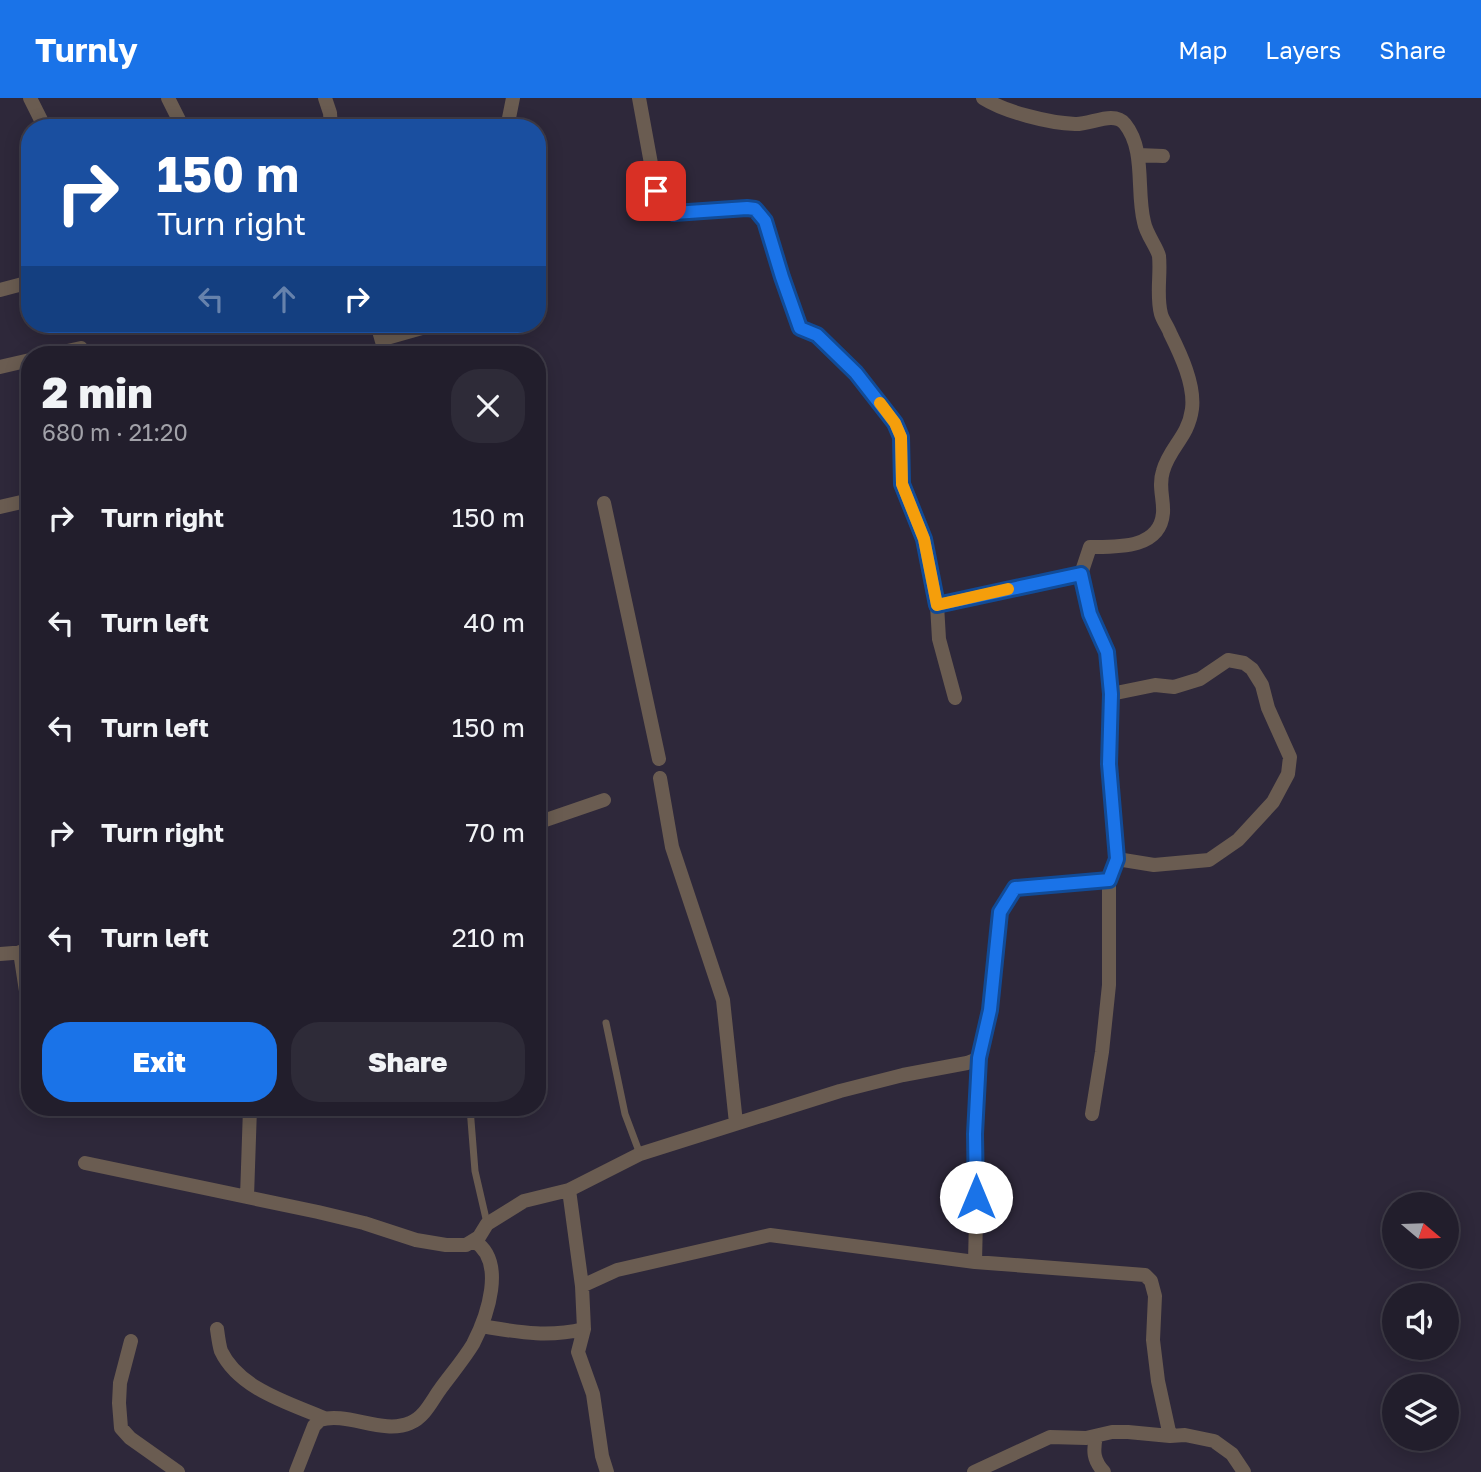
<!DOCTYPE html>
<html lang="en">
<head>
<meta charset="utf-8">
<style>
  :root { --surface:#221e2c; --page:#2e2b38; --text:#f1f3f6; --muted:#a2a2a9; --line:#3f3c48; --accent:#1a73e8 }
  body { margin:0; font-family:"Golos Text",sans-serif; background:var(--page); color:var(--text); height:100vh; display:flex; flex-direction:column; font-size:26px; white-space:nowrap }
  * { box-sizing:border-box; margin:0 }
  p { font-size:23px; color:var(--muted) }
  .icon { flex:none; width:38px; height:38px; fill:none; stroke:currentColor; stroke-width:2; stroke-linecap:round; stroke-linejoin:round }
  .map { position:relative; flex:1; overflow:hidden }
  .sheet { position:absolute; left:21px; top:248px; width:525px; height:770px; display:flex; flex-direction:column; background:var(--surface); border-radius:28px; box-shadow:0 4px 18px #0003,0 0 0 2px var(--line) }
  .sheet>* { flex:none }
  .top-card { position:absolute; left:21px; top:21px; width:525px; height:214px; border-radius:28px; box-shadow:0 4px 18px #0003,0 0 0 2px var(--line); background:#1a4fa0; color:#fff; overflow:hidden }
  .needle { width:46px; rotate:109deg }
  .buttons { position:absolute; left:1382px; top:1094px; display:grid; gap:14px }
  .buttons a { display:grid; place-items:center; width:77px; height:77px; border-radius:50%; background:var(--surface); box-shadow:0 4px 18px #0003,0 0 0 2px var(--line); font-size:35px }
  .pin { position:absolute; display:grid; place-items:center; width:60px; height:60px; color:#fff; margin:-30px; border-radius:14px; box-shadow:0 4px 10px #0006 }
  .me { position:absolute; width:77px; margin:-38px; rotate:0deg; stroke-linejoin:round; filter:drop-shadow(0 0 5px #0008) }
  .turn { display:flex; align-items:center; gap:24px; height:147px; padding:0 21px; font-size:32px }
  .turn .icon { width:91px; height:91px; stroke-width:2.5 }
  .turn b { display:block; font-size:49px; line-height:60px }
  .lanes { display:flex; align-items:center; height:66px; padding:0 21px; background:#0003; justify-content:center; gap:35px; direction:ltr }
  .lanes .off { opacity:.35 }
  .round { display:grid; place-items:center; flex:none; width:74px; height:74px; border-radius:28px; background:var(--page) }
  .head { display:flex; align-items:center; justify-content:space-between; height:119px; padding:0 21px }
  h1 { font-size:42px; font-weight:800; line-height:52px }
  .action { display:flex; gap:14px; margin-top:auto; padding:14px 21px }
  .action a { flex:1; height:80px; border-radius:28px; background:var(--accent); color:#fff; font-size:28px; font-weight:800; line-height:80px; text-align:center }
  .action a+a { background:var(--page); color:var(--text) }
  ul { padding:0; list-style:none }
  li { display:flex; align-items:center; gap:21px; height:105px; padding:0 21px }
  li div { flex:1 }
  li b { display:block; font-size:26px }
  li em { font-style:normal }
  header { display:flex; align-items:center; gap:42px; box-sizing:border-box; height:98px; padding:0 35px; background:var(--accent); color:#fff }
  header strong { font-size:33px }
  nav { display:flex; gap:38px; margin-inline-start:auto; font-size:24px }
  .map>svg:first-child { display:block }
</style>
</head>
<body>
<header>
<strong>Turnly</strong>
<nav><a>Map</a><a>Layers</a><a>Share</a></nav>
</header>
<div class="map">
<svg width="1481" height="1374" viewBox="0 0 1481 1374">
  <rect width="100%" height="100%" fill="#2e283a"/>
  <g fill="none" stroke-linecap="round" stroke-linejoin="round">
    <!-- service -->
    <path stroke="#6a5c51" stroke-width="7" d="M606,925l19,91 15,40
      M470,1010l5,63 12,52"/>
    <!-- minor -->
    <path stroke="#6a5c51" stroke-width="14" d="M30,0l15,30
      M168,0l15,30
      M325,0l5,15 1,15
      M639,0l17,93 8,16 11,6 72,-5c9,2 12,6 18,13l17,56 18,51 17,7 39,38 39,50 6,14 1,47 22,55 13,66 2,34 16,59
      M983,0c22,14 66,25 92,26 15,1 39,-14 50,0 21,26 11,67 19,98 2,12 13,25 15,34 2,19 -3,39 2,58 2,7 7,13 9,19 11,22 25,52 22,76 -4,29 -22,37 -29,62 -5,15 1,28 0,42 -3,36 -46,34 -73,34l-9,27 9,40 17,38 4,42 44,-9 19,2 26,-8 28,-19 16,3 8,6 10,16 6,23 22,49 -2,17 -15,28 -35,38 -29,20 -55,5 -37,-6
      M507,30l6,-30
      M1138,57l25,1
      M0,192l30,-8
      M377,226l9,31
      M383,241l53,-15
      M49,257l32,-7
      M0,269l30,-7
      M604,405l55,256
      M0,409l30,-7
      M937,507l144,-31
      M660,680l12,69 51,153 13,123
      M537,725l67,-23
      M20,854l10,65
      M0,856l26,-2
      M1092,1016l10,-62 7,-67v-105l8,-21 -8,-95 2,-70
      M85,1065l233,49 46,11 52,17 30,5h20l13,-8 8,-13 37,-23 45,-11 71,-36 200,-63 63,-16 64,-12 13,-5
      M569,1092l13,96 2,43 -6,23 15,42 9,62 5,16
      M247,1099l3,-89
      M975,1164l2,-87 -2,-41 5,-76 10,-48 10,-98 15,-24 94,-8
      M582,1188l35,-16 153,-35 205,27 170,13 6,6 4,15 -2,44 5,41 12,55
      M481,1228c37,6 65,12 103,3
      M217,1231c1,7 2,16 4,22 18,38 68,52 103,67
      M131,1243l-11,42 -1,20 2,25 9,10 48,34
      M1096,1338c-3,15 -3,24 8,36
      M296,1374l18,-46 6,-6c26,-9 63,15 90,3 15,-6 22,-23 31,-35 11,-15 23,-29 32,-44 14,-27 34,-83 1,-103
      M974,1374l76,-35 36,1 26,-6h16l42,4 15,-1 29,6 18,13 12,18"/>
  </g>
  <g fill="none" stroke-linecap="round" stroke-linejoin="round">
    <defs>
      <path id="route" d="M656,93l8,16 10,6 73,-5 8,1 10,12 17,56 18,51 17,7 39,38 39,50 6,14 1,47 22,55 13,66 144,-31 9,40 17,38 4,42 -2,70 8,95 -8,21 -94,8 -15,24 -10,98 -11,48 -4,76 1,63"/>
    </defs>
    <!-- route casing -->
    <use href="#route" stroke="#114b97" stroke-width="18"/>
    <!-- route -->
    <use href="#route" stroke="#1a73e8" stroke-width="12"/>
    <!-- slow -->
    <path stroke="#f59e0b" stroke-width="12" d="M880,305l15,20 6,14 1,47 22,55 13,66 71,-16"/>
  </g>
</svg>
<div class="buttons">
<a><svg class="needle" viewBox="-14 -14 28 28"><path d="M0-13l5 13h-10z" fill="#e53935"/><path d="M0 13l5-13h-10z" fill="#a2a2a9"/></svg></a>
<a><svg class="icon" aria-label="sound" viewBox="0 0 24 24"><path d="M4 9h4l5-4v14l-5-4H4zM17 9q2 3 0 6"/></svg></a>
<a><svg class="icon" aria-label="layers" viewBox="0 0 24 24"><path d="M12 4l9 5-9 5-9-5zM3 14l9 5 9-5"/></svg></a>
</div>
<div class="pin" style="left:656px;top:93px;background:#d93025"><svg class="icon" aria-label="arrive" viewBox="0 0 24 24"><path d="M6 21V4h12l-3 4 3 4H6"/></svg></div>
<svg class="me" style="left:976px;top:1099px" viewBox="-20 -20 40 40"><circle r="19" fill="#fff"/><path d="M0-13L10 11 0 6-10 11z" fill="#1a73e8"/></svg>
<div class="top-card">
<div class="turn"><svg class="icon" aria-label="right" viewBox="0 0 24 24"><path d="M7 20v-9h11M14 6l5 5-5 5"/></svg><div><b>150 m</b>Turn right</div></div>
<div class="lanes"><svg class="icon off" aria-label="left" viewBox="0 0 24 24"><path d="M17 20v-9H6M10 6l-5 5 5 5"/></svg><svg class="icon off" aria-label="ahead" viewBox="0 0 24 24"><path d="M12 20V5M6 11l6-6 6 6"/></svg><svg class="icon" aria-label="right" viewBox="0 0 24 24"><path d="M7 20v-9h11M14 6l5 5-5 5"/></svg></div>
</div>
<section class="sheet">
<div class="head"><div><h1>2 min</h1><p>680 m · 21:20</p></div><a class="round"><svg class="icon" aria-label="close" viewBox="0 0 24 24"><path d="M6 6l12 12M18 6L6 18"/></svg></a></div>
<ul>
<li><svg class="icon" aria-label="right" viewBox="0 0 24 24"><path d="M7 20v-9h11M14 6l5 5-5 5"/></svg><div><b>Turn right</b></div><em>150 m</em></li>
<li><svg class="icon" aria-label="left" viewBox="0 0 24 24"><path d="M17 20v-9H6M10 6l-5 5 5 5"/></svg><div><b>Turn left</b></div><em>40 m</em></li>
<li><svg class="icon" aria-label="left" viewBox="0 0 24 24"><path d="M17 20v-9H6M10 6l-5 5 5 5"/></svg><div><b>Turn left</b></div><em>150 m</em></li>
<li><svg class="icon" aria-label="right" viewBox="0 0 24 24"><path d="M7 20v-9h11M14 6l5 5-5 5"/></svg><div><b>Turn right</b></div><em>70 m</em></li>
<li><svg class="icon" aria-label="left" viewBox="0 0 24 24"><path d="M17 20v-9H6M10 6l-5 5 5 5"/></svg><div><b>Turn left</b></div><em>210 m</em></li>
</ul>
<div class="action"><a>Exit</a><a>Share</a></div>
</section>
</div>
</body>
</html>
